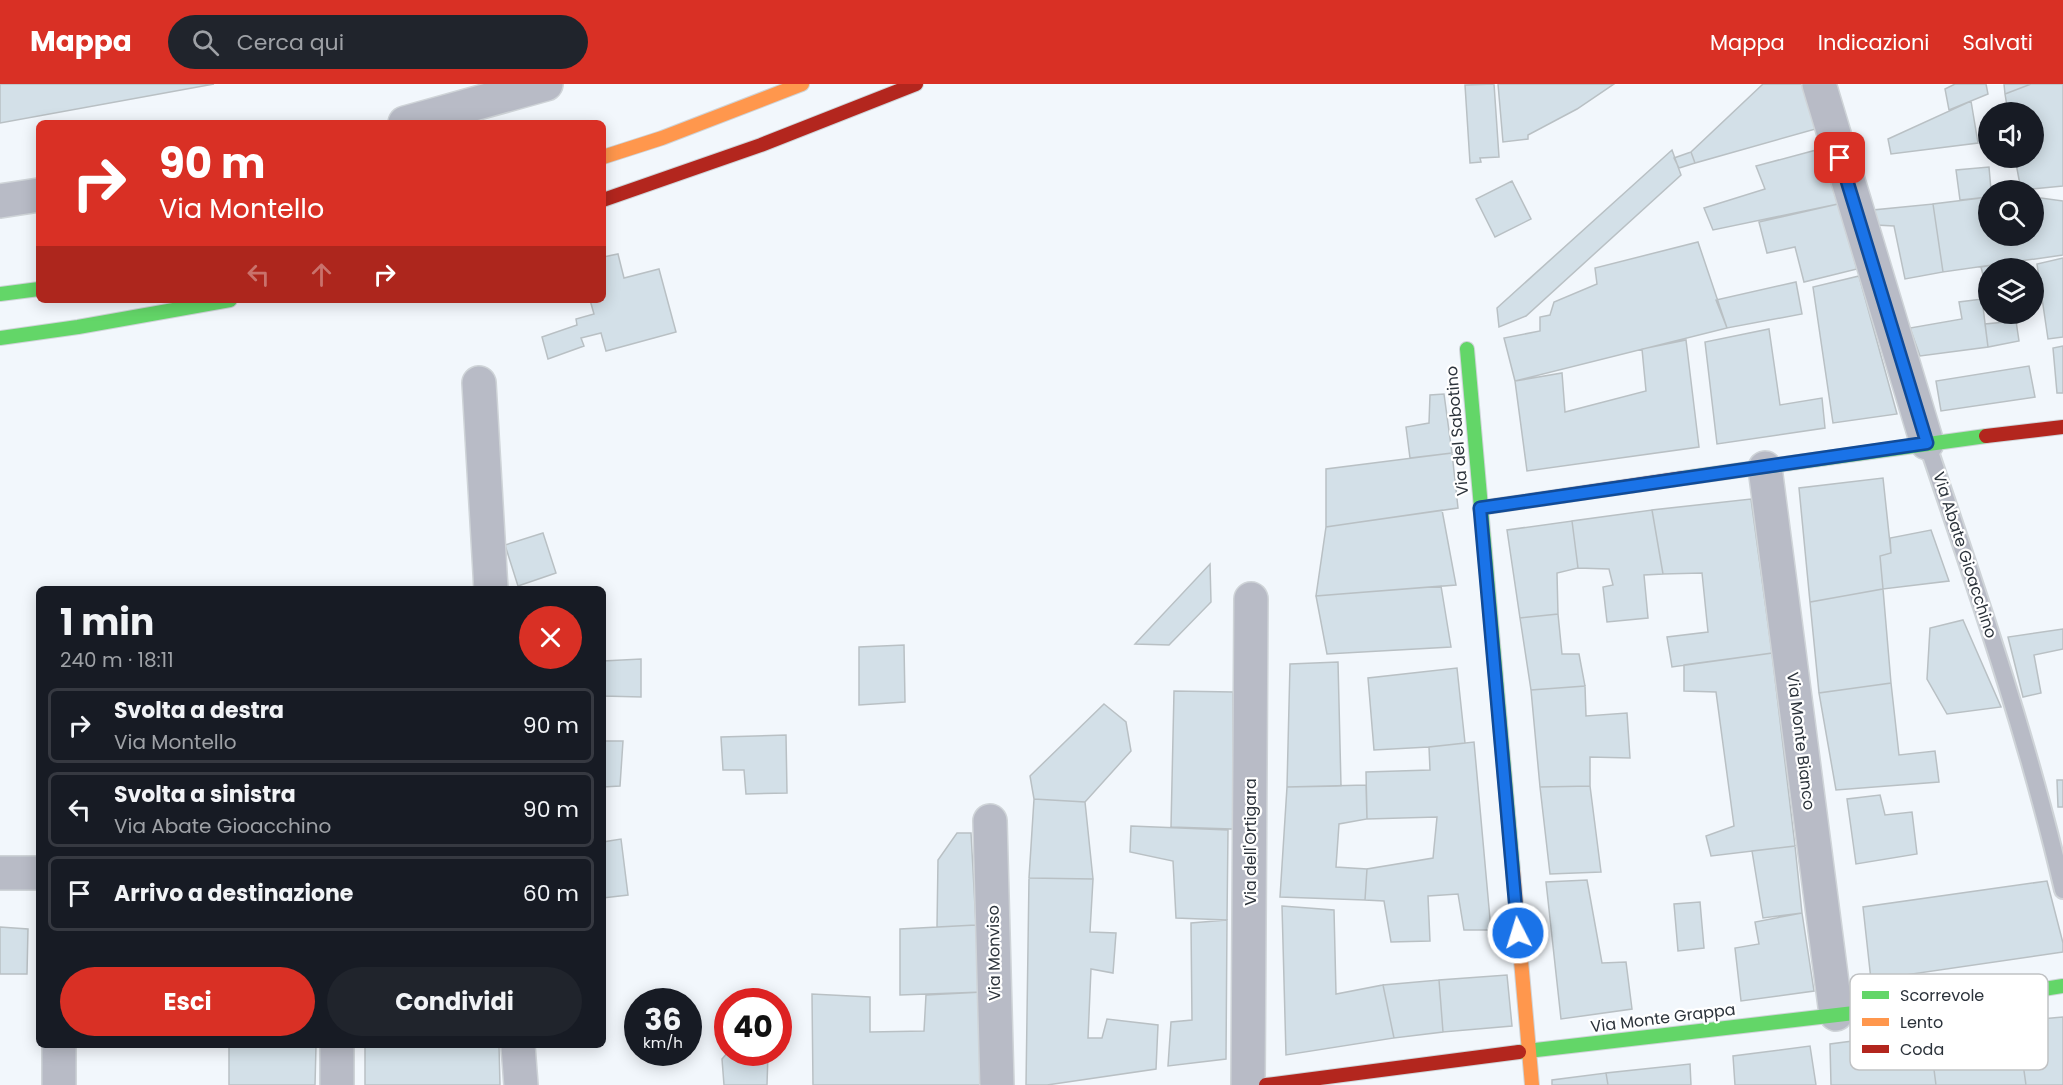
<!DOCTYPE html>
<html lang="it">
<head>
<meta charset="utf-8">
<style>
  :root { --surface:#171b24; --page:#20242c; --text:#f1f3f6; --muted:#9ea1a6; --line:#363941; --accent:#d93025 }
  body { margin:0; font-family:Poppins,sans-serif; background:var(--page); color:var(--text); height:100vh; display:flex; flex-direction:column; font-size:22px; white-space:nowrap }
  * { box-sizing:border-box; margin:0 }
  p { font-size:20px; color:var(--muted) }
  .icon { flex:none; width:33px; height:33px; fill:none; stroke:currentColor; stroke-width:2; stroke-linecap:round; stroke-linejoin:round }
  .map { position:relative; flex:1; overflow:hidden }
  .details { position:absolute; left:36px; top:502px; width:570px; height:462px; display:flex; flex-direction:column; background:var(--surface); border-radius:9px; box-shadow:0 3px 15px #0003 }
  .details>* { flex:none }
  .hud { position:absolute; left:36px; top:36px; width:570px; height:183px; border-radius:9px; box-shadow:0 3px 15px #0003; background:#d93025; color:#fff; overflow:hidden }
  .tools { position:absolute; left:1978px; top:18px; display:grid; gap:12px }
  .tools a { display:grid; place-items:center; width:66px; height:66px; border-radius:50%; background:var(--surface); box-shadow:0 3px 15px #0003; font-size:30px }
  .speed { position:absolute; left:624px; top:904px; display:flex; gap:12px; font-size:30px; font-weight:700; text-align:center }
  .speed>* { display:grid; place-content:center; width:78px; height:78px; border-radius:50%; background:var(--surface); box-shadow:0 3px 15px #0003; line-height:1 }
  .speed small { font-size:15px; font-weight:400 }
  .speed .limit { border:9px solid #d22; background:#fff; color:#111 }
  .pin { position:absolute; display:grid; place-items:center; width:51px; height:51px; color:#fff; margin:-26px; border-radius:12px; box-shadow:0 3px 9px #0006 }
  .me { position:absolute; width:66px; margin:-33px; rotate:355deg; stroke-linejoin:round; filter:drop-shadow(0 0 4px #0008) }
  .turn { display:flex; align-items:center; gap:21px; height:126px; padding:0 24px; font-size:27px }
  .turn .icon { width:78px; height:78px; stroke-width:2.5 }
  .turn b { display:block; font-size:42px; line-height:51px }
  .lanes { display:flex; align-items:center; height:57px; padding:0 24px; background:#0003; justify-content:center; gap:30px; direction:ltr }
  .lanes .off { opacity:.35 }
  .round { display:grid; place-items:center; flex:none; width:63px; height:63px; border-radius:32px; background:var(--page) }
  .summary { display:flex; align-items:center; justify-content:space-between; height:102px; padding:0 24px }
  h1 { font-size:36px; font-weight:700; line-height:45px }
  .action { display:flex; gap:12px; margin-top:auto; padding:12px 24px }
  .action a { flex:1; height:69px; border-radius:36px; background:var(--accent); color:#fff; font-size:24px; font-weight:700; line-height:69px; text-align:center }
  .action a+a { background:var(--page); color:var(--text) }
  ul { padding:0; list-style:none }
  li { display:flex; align-items:center; gap:18px; height:75px; margin:0 12px 9px; padding:0 12px; border:3px solid var(--line); border-radius:9px }
  li div { flex:1 }
  li b { display:block; font-size:22px }
  li em { font-style:normal }
  header { display:flex; align-items:center; gap:36px; box-sizing:border-box; height:84px; padding:0 30px; background:var(--accent); color:#fff }
  header strong { font-size:28px }
  nav { display:flex; gap:33px; margin-inline-start:auto; font-size:21px }
  .search { width:420px; height:54px; background:var(--page); display:flex; align-items:center; gap:15px; box-sizing:border-box; padding:0 21px; border-radius:33px; color:var(--muted); font-size:22px }
  .map>svg:first-child { display:block }
</style>
</head>
<body>
<header>
<strong>Mappa</strong>
<div class="search"><svg class="icon" aria-label="search" viewBox="0 0 24 24"><circle cx="10" cy="10" r="6"/><path d="M15 15l6 6"/></svg>Cerca qui</div>
<nav><a>Mappa</a><a>Indicazioni</a><a>Salvati</a></nav>
</header>
<div class="map">
<svg width="2063" height="1001" viewBox="0 0 2063 1001">
  <rect width="100%" height="100%" fill="#f2f7fc"/>
  <!-- building -->
  <path fill="#d3e0e8" stroke="#b9c0c4" stroke-width="1.5" d="M0,0h214l-214,39z
    M1494,0l5,73 -19,1 1,4 -11,1 -5,-78z
    M1498,0h116l-37,25 -49,26v4l-25,3z
    M1763,0h43l13,44 -124,35 -4,-11z
    M1955,0h31l2,10 -39,16 -4,-21z
    M2004,0h27l-26,10z
    M2031,0h32v102l-42,4 -6,-32h19v-46h-26l-3,-18z
    M1971,17l7,42 -87,11 -3,-15z
    M1820,65l18,55 -125,26 -9,-22 61,-19 -9,-23z
    M1672,66l9,25 -155,141 -27,11 -2,-19z
    M1691,68l4,11 -16,5 -5,-10z
    M1989,83l2,23h-2v7l-29,3 -4,-30z
    M1512,97l19,38 -36,18 -19,-38z
    M1989,113v39h45v-39l29,4v54l-120,17 -10,-68z
    M1838,120l19,65 -53,13 -9,-35 -28,6 -8,-31z
    M1933,120l10,68 -38,7 -11,-53 -18,-1 -3,-15z
    M1698,158l29,86 -212,53 -11,-43 36,-7v-14l10,-2 4,-13 43,-18 -2,-16z
    M618,170l6,24 35,-9 17,63 -70,19 -5,-18 -20,5 3,8 -36,13 -6,-22 35,-12 -1,-6 18,-5 -4,-14h13v-43z
    M2063,174v79l-15,2 -11,-75z
    M2011,178l-1,6h-21v23h-2l-6,-24z
    M1859,192l38,138 -64,9 -20,-136z
    M1796,198l6,32 -75,14 -11,-28z
    M1982,215l6,48 -68,9 -10,-28 52,-9 -3,-17z
    M2016,237l3,20 -31,6 -3,-23z
    M1769,245l11,76 42,-7 3,30 -108,16 -12,-102z
    M1686,256l13,107 -172,24 -12,-90 47,-8 3,39 81,-21 -4,-42z
    M2063,262v47h-6l-4,-45z
    M2029,282l6,31 -94,14 -5,-30z
    M1444,310l8,59 -42,5 -4,-31 23,-4 1,-28z
    M1452,369l6,55 -132,19v-58z
    M1883,394l8,75 -11,3 3,33 -73,13 -11,-114z
    M1751,415l21,154 -100,14 -5,-30 41,-5 -6,-59 -39,1 -11,-64z
    M1442,426l14,75 -140,11 10,-69z
    M1652,426l11,64 -19,1 4,43 -41,4 -4,-35 10,-2 -4,-16 -31,-1 -6,-47z
    M1572,437l6,47 -21,5 1,41 -38,4 -13,-88z
    M1931,446l18,51 -66,8 -3,-33 11,-3 -1,-15z
    M543,449l13,40 -38,13 -13,-41z
    M1210,480l1,38 -42,43 -34,-1z
    M1441,502l10,61 -124,7 -11,-58z
    M1883,505l8,94 -72,10 -9,-91z
    M1558,530l4,40h17l6,32 -54,4 -11,-72z
    M1963,536l38,87 -54,7 -20,-35 3,-51z
    M2063,545v20l-29,6 7,38 -18,4 -15,-60z
    M904,561l1,57 -46,3v-58z
    M1772,569l23,193 -84,10 -5,-20 28,-10 -18,-134 -32,-1v-26z
    M641,575v38l-38,-1v-35z
    M1338,578l3,124 -54,1 3,-123z
    M1457,584l8,75 -36,4 -55,3 -6,-72z
    M1891,599l8,72 36,-4 4,31 -103,8 -17,-97z
    M1585,602l1,30 41,-3 3,45 -40,-1v29l-50,1 -9,-97z
    M1174,607l59,1v137l-62,-2z
    M1104,620l22,18 5,29 -46,51 -51,-3 -4,-23z
    M786,651l1,58 -41,1 -2,-24h-21l-2,-33z
    M603,657h20l-3,45 -17,1z
    M1474,658l17,188h-27l-6,-36 -30,2 2,45 -39,1 -7,-41 -19,-1 2,-31 66,-11 4,-41 -70,2 -1,-47 64,-2 -1,-23z
    M2057,696h6v27h-5z
    M1366,701l1,34 -28,5 -3,43 31,2 -2,31 -85,-3 7,-110z
    M1590,702l11,86 -51,2 -10,-87z
    M1880,711l5,20 27,-3 5,42 -61,10 -9,-65z
    M1034,715l51,3 8,77 -64,-1z
    M1131,742l97,4 -1,90 -51,-2 -3,-57 -43,-9z
    M957,749h14l5,92 -39,2 1,-67z
    M621,755l7,56 -25,3v-56z
    M1795,762l7,67 -39,5 -11,-67z
    M1029,794l64,1 -3,53 26,1 -3,40 -22,-4 -3,69h14l5,-19 51,6 -2,44 -109,16h-21z
    M1587,796l15,83 24,-1 6,47 -71,10 -15,-137z
    M2047,797l16,62v9l-192,28 -8,-73z
    M1700,818l4,46 -26,3 -4,-47z
    M1282,822l52,4 2,84 47,-9 11,53 -108,17z
    M1802,829l12,78 -73,10 -6,-53 24,-4 -4,-22z
    M1227,836l-1,139 -58,7 3,-44 21,-2 -1,-97z
    M976,841l7,67 -83,3v-66z
    M0,843l28,2 -1,45h-27z
    M1507,891l5,51 -69,6 -4,-52z
    M1439,896l4,52 -49,6 -11,-53z
    M983,908l1,93h-171l-1,-91 58,3v35l54,-1 2,-36z
    M2063,933v68h-37l-9,-64z
    M2017,937l9,64h-90l-7,-54z
    M1929,947l7,54h-105l-1,-41z
    M229,962h87l-1,39h-86z
    M365,962h134l1,39h-135z
    M1810,962l6,39h-81l-2,-29z
    M728,968l40,1 -1,32h-43l-2,-26z
    M1690,980l1,21h-83l-2,-12z
    M1606,989l2,12h-56v-5z"/>
  <g fill="none" stroke-linecap="round" stroke-linejoin="round">
    <defs>
      <path id="lane" d="M1927,359c50,148 101,295 136,447"/>
      <path id="street" d="M1819,0l108,359
        M405,39l141,-39
        M0,117l39,-6
        M479,299l12,207
        M1765,384l71,546
        M990,737l7,264
        M0,789h39
        M518,962l3,39
        M59,1001v-39
        M337,1001v-39
        M1248,1001l3,-486"/>
      <path id="fast" d="M0,210l39,-5
        M0,254l78,-11 152,-27
        M1467,265l46,521
        M1684,394l302,-42
        M1519,968l473,-55 71,-11"/>
      <path id="slow" d="M603,73l59,-19 140,-54
        M1513,786l19,215"/>
      <path id="jam" d="M603,116l158,-55 155,-61
        M1986,352l77,-9
        M1480,424l204,-30
        M1266,1001l253,-33"/>
    </defs>
    <!-- lane casing -->
    <use href="#lane" stroke="#cfd4d8" stroke-width="20"/>
    <!-- street casing -->
    <use href="#street" stroke="#cfd4d8" stroke-width="36"/>
    <!-- fast casing -->
    <use href="#fast" stroke="#cfd4d8" stroke-width="16"/>
    <!-- slow casing -->
    <use href="#slow" stroke="#cfd4d8" stroke-width="16"/>
    <!-- jam casing -->
    <use href="#jam" stroke="#cfd4d8" stroke-width="16"/>
    <!-- lane -->
    <use href="#lane" stroke="#b8bbc6" stroke-width="16"/>
    <!-- street -->
    <use href="#street" stroke="#b8bbc6" stroke-width="33"/>
    <!-- fast -->
    <use href="#fast" stroke="#63d668" stroke-width="14"/>
    <!-- slow -->
    <use href="#slow" stroke="#ff974d" stroke-width="14"/>
    <!-- jam -->
    <use href="#jam" stroke="#b3261e" stroke-width="14"/>
  </g>
  <g fill="none" stroke-linecap="round" stroke-linejoin="round">
    <defs>
      <path id="route" d="M1518,849l-38,-425 447,-65 -87,-285"/>
    </defs>
    <!-- route casing -->
    <use href="#route" stroke="#114b97" stroke-width="15"/>
    <!-- route -->
    <use href="#route" stroke="#1a73e8" stroke-width="10"/>
  </g>
  <g text-anchor="middle" dominant-baseline="central" stroke-width="4.5" stroke-linejoin="round" paint-order="stroke">
    <!-- street labels -->
    <g font-size="16" fill="#2c333b" stroke="#fff">
      <text transform="translate(1457 347) rotate(-95)">Via del Sabotino</text>
      <text transform="translate(1965 471) rotate(72)">Via Abate Gioacchino</text>
      <text transform="translate(1801 657) rotate(83)">Via Monte Bianco</text>
      <text transform="translate(1250 758) rotate(-90)">Via dell'Ortigara</text>
      <text transform="translate(994 869) rotate(-91)">Via Monviso</text>
      <text transform="translate(1663 934) rotate(-7)">Via Monte Grappa</text>
    </g>
  </g>
  <!-- legend -->
  <rect x="1850" y="890" width="198" height="96" rx="9" fill="#fff" stroke="#c0c2c4" stroke-width="1.5"/>
  <rect x="1862" y="907" width="27" height="8" fill="#63d668"/>
  <rect x="1862" y="934" width="27" height="8" fill="#ff974d"/>
  <rect x="1862" y="961" width="27" height="8" fill="#b3261e"/>
  <g font-size="16" fill="#2c333b">
    <text x="1900" y="917">Scorrevole</text>
    <text x="1900" y="944">Lento</text>
    <text x="1900" y="971">Coda</text>
  </g>
</svg>
<div class="tools">
<a><svg class="icon" aria-label="sound" viewBox="0 0 24 24"><path d="M4 9h4l5-4v14l-5-4H4zM17 9q2 3 0 6"/></svg></a>
<a><svg class="icon" aria-label="search" viewBox="0 0 24 24"><circle cx="10" cy="10" r="6"/><path d="M15 15l6 6"/></svg></a>
<a><svg class="icon" aria-label="layers" viewBox="0 0 24 24"><path d="M12 4l9 5-9 5-9-5zM3 14l9 5 9-5"/></svg></a>
</div>
<div class="speed"><div>36<small>km/h</small></div><div class="limit">40</div></div>
<div class="pin" style="left:1840px;top:74px;background:#d93025"><svg class="icon" aria-label="arrive" viewBox="0 0 24 24"><path d="M6 21V4h12l-3 4 3 4H6"/></svg></div>
<svg class="me" style="left:1518px;top:849px" viewBox="-20 -20 40 40"><circle r="17" fill="#1a73e8" stroke="#fff" stroke-width="3"/><path d="M0-11L8 9 0 5-8 9z" fill="#fff"/></svg>
<div class="hud">
<div class="turn"><svg class="icon" aria-label="right" viewBox="0 0 24 24"><path d="M7 20v-9h11M14 6l5 5-5 5"/></svg><div><b>90 m</b>Via Montello</div></div>
<div class="lanes"><svg class="icon off" aria-label="left" viewBox="0 0 24 24"><path d="M17 20v-9H6M10 6l-5 5 5 5"/></svg><svg class="icon off" aria-label="ahead" viewBox="0 0 24 24"><path d="M12 20V5M6 11l6-6 6 6"/></svg><svg class="icon" aria-label="right" viewBox="0 0 24 24"><path d="M7 20v-9h11M14 6l5 5-5 5"/></svg></div>
</div>
<section class="details">
<div class="summary"><div><h1>1 min</h1><p>240 m · 18:11</p></div><a class="round" style="background:#d93025;color:#fff"><svg class="icon" aria-label="close" viewBox="0 0 24 24"><path d="M6 6l12 12M18 6L6 18"/></svg></a></div>
<ul>
<li><svg class="icon" aria-label="right" viewBox="0 0 24 24"><path d="M7 20v-9h11M14 6l5 5-5 5"/></svg><div><b>Svolta a destra</b><p>Via Montello</p></div><em>90 m</em></li>
<li><svg class="icon" aria-label="left" viewBox="0 0 24 24"><path d="M17 20v-9H6M10 6l-5 5 5 5"/></svg><div><b>Svolta a sinistra</b><p>Via Abate Gioacchino</p></div><em>90 m</em></li>
<li><svg class="icon" aria-label="arrive" viewBox="0 0 24 24"><path d="M6 21V4h12l-3 4 3 4H6"/></svg><div><b>Arrivo a destinazione</b></div><em>60 m</em></li>
</ul>
<div class="action"><a>Esci</a><a>Condividi</a></div>
</section>
</div>
</body>
</html>
